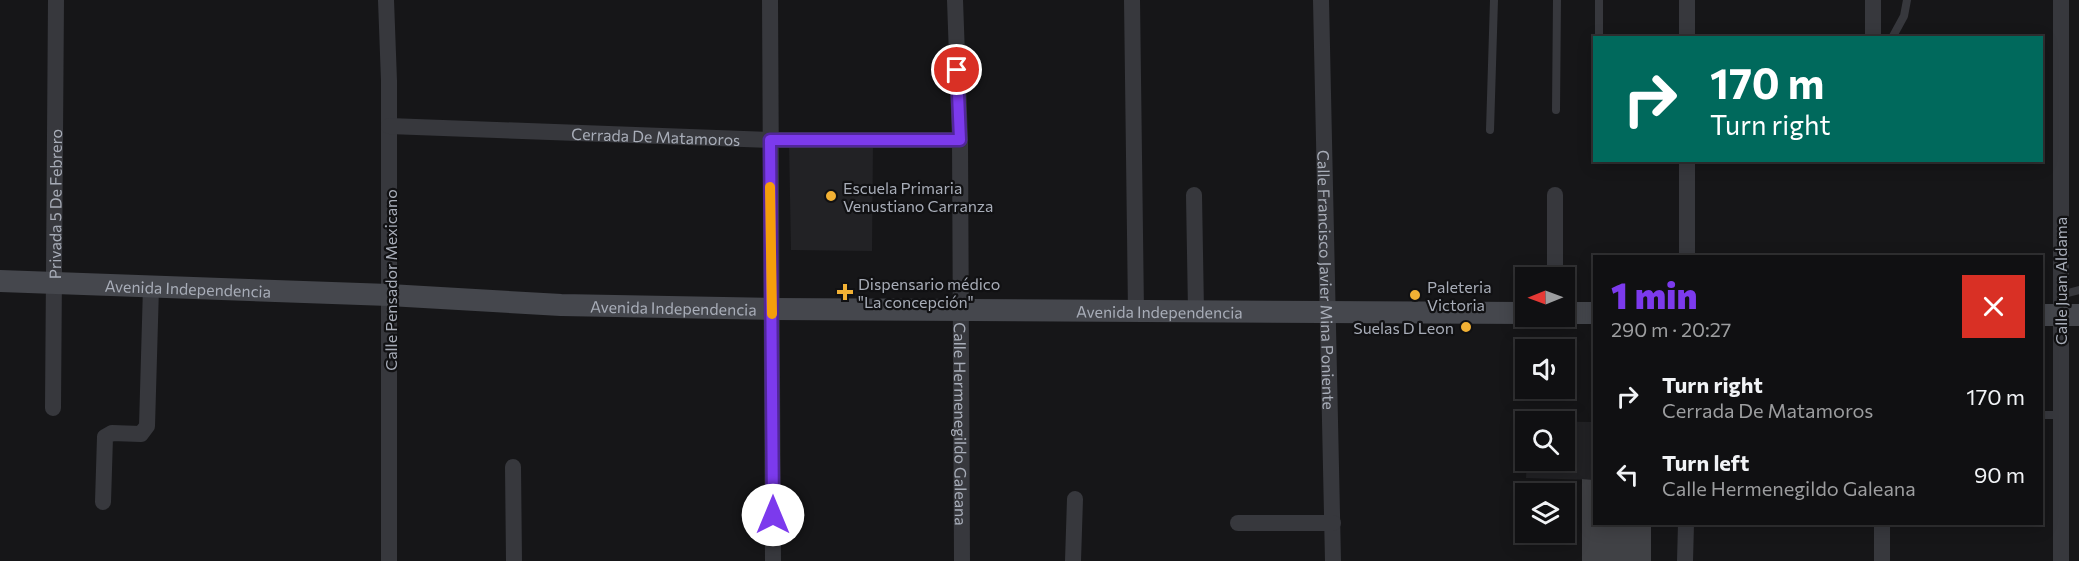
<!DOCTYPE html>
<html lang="en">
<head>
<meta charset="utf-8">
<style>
  :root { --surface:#101012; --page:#1e1e20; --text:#f1f3f6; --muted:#9c9d9f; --line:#303032; --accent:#7c3aed }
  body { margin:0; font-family:Commissioner,sans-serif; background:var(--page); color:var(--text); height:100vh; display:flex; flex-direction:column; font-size:22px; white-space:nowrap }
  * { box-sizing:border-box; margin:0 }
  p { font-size:20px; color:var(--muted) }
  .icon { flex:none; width:33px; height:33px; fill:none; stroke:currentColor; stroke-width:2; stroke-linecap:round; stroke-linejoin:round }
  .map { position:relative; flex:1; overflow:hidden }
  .panel { position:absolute; left:1593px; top:255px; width:450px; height:270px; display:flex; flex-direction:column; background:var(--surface); border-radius:0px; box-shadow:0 3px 15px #0003,0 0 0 2px var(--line) }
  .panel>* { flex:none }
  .top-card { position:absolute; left:1593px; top:36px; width:450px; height:126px; border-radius:0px; box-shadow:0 3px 15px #0003,0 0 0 2px var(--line); background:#00695c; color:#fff; overflow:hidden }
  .needle { width:39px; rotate:269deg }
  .fabs { position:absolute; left:1515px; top:267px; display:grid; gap:12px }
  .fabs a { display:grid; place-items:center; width:60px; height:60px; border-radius:0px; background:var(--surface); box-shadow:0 3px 15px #0003,0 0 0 2px var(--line); font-size:30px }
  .pin { position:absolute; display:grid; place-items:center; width:51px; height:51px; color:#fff; margin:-26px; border:3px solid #fff; border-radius:50%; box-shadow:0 2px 6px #0007 }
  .me { position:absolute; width:66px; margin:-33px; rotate:0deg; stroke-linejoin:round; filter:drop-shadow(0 0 4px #0008) }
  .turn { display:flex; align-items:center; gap:21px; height:126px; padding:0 18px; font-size:27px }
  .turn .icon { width:78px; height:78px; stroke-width:2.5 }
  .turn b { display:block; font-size:42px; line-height:51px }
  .round { display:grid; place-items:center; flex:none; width:63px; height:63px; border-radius:0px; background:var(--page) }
  .summary { display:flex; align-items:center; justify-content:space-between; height:102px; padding:0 18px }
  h1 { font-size:36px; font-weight:800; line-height:45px; color:var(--accent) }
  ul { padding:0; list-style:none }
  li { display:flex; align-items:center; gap:18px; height:78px; padding:0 18px }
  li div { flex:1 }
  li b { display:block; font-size:22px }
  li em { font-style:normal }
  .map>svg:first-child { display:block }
</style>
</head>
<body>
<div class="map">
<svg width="2079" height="561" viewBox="0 0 2079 561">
  <rect width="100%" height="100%" fill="#161618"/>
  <!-- built -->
  <path fill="#222225" d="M789,142l84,1 -1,108 -81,-1z
    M1527,421l67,1v58l-68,-2 1,-17 37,-1v-38z"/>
  <!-- building -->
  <path fill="#404145" d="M1582,479l12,1v44h57v37h-69z"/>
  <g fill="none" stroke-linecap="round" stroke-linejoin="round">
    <!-- service -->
    <path stroke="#37383d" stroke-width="8" d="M1599,38v-38
      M1892,38l12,-22 3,-16
      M1556,110l1,-110
      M1490,130l4,-130
      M2060,295l19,-5
      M2042,415h18"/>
    <!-- minor -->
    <g stroke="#37383d" stroke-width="16">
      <path d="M386,0l3,81v480"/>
      <path d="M770,0l3,561"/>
      <path id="s1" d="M955,0l5,140 2,421"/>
      <path d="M1132,0l4,312"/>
      <path id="s2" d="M1321,0l12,561"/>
      <path d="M2061,0v561"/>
      <path d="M1687,38v-38"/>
      <path d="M1873,38v-38"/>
      <path id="s3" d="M389,126l381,14h190"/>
      <path d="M1687,160v96"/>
      <path d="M1194,195l2,116"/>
      <path d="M1555,195v83"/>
      <path id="s4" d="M53,408l3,-408"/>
      <path d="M513,467l1,94"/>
      <path d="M103,502l2,-65 7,-4 29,1 6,-8 4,-139"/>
      <path d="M1238,523h95"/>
      <path d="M1073,561l2,-62"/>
      <path d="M1685,561l1,-37"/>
      <path d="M1882,561v-37"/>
    </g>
    <!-- secondary -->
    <g stroke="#45474d" stroke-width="22">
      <path id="s5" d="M0,281l389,14 172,10 211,4 754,4"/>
      <path d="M1564,313h30"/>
      <path d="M2042,315h37"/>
    </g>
  </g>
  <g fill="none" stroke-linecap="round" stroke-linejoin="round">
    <defs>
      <path id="route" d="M773,515l-3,-375h190l-3,-70"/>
    </defs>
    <!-- route casing -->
    <use href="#route" stroke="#51269a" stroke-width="15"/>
    <!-- route -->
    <use href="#route" stroke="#7c3aed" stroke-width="10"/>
    <!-- slow -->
    <path stroke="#f59e0b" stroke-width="10" d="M770,187l2,127"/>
  </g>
  <!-- markers -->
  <g fill="#f2b134" stroke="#111113" stroke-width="2">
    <circle cx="831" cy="196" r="6"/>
    <path d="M842 283h6v6h6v6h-6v6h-6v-6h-6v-6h6z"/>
    <circle cx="1415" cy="295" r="6"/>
    <circle cx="1466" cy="327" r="6"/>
  </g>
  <g text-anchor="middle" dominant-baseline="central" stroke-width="4.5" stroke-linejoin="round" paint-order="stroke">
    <!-- street labels -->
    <g font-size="16" fill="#a8adb8" stroke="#111113">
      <text stroke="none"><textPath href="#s3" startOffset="267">Cerrada De Matamoros</textPath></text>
      <text stroke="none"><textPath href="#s4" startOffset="204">Privada 5 De Febrero</textPath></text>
      <text transform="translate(390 280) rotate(-90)">Calle Pensador Mexicano</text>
      <text stroke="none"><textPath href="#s2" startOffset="280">Calle Francisco Javier Mina Poniente</textPath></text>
      <text transform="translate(2060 281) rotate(-90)">Calle Juan Aldama</text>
      <text stroke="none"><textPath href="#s5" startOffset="188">Avenida Independencia</textPath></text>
      <text stroke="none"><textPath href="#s5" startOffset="674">Avenida Independencia</textPath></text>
      <text stroke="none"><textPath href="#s5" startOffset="1160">Avenida Independencia</textPath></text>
      <text stroke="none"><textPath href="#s1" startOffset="424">Calle Hermenegildo Galeana</textPath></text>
    </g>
    <!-- poi labels -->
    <g font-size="16" fill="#a8adb8" stroke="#111113" text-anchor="start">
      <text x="843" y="187">Escuela Primaria<tspan x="843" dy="18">Venustiano Carranza</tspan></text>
      <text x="858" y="283">Dispensario médico<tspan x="858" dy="18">"La concepción"</tspan></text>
      <text x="1427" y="286">Paleteria<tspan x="1427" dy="18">Victoria</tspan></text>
      <text x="1454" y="327" text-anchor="end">Suelas D Leon</text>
    </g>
  </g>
</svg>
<div class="fabs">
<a><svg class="needle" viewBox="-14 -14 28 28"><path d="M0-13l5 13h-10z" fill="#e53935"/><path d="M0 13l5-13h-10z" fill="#9c9d9f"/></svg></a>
<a><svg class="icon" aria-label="sound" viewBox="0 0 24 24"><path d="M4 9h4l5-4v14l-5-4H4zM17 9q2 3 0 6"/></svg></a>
<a><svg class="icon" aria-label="search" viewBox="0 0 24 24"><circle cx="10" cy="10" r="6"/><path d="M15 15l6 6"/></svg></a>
<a><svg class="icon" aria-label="layers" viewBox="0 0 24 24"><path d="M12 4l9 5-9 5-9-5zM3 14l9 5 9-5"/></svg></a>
</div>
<div class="pin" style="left:957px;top:70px;background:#d93025"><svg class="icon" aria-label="arrive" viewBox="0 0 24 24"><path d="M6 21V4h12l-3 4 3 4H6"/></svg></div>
<svg class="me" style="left:773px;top:515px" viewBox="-20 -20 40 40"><circle r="19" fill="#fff"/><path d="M0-13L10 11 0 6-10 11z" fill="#7c3aed"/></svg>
<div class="top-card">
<div class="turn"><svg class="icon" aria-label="right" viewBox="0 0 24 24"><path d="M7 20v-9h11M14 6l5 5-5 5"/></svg><div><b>170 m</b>Turn right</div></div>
</div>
<section class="panel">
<div class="summary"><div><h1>1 min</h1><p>290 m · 20:27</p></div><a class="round" style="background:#d93025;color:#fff"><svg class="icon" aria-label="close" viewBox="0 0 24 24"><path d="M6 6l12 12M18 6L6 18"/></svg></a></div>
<ul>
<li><svg class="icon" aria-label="right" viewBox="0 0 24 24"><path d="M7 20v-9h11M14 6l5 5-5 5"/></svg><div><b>Turn right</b><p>Cerrada De Matamoros</p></div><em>170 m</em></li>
<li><svg class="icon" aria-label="left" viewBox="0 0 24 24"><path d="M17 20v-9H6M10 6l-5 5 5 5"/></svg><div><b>Turn left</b><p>Calle Hermenegildo Galeana</p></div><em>90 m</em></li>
</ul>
</section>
</div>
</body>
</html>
